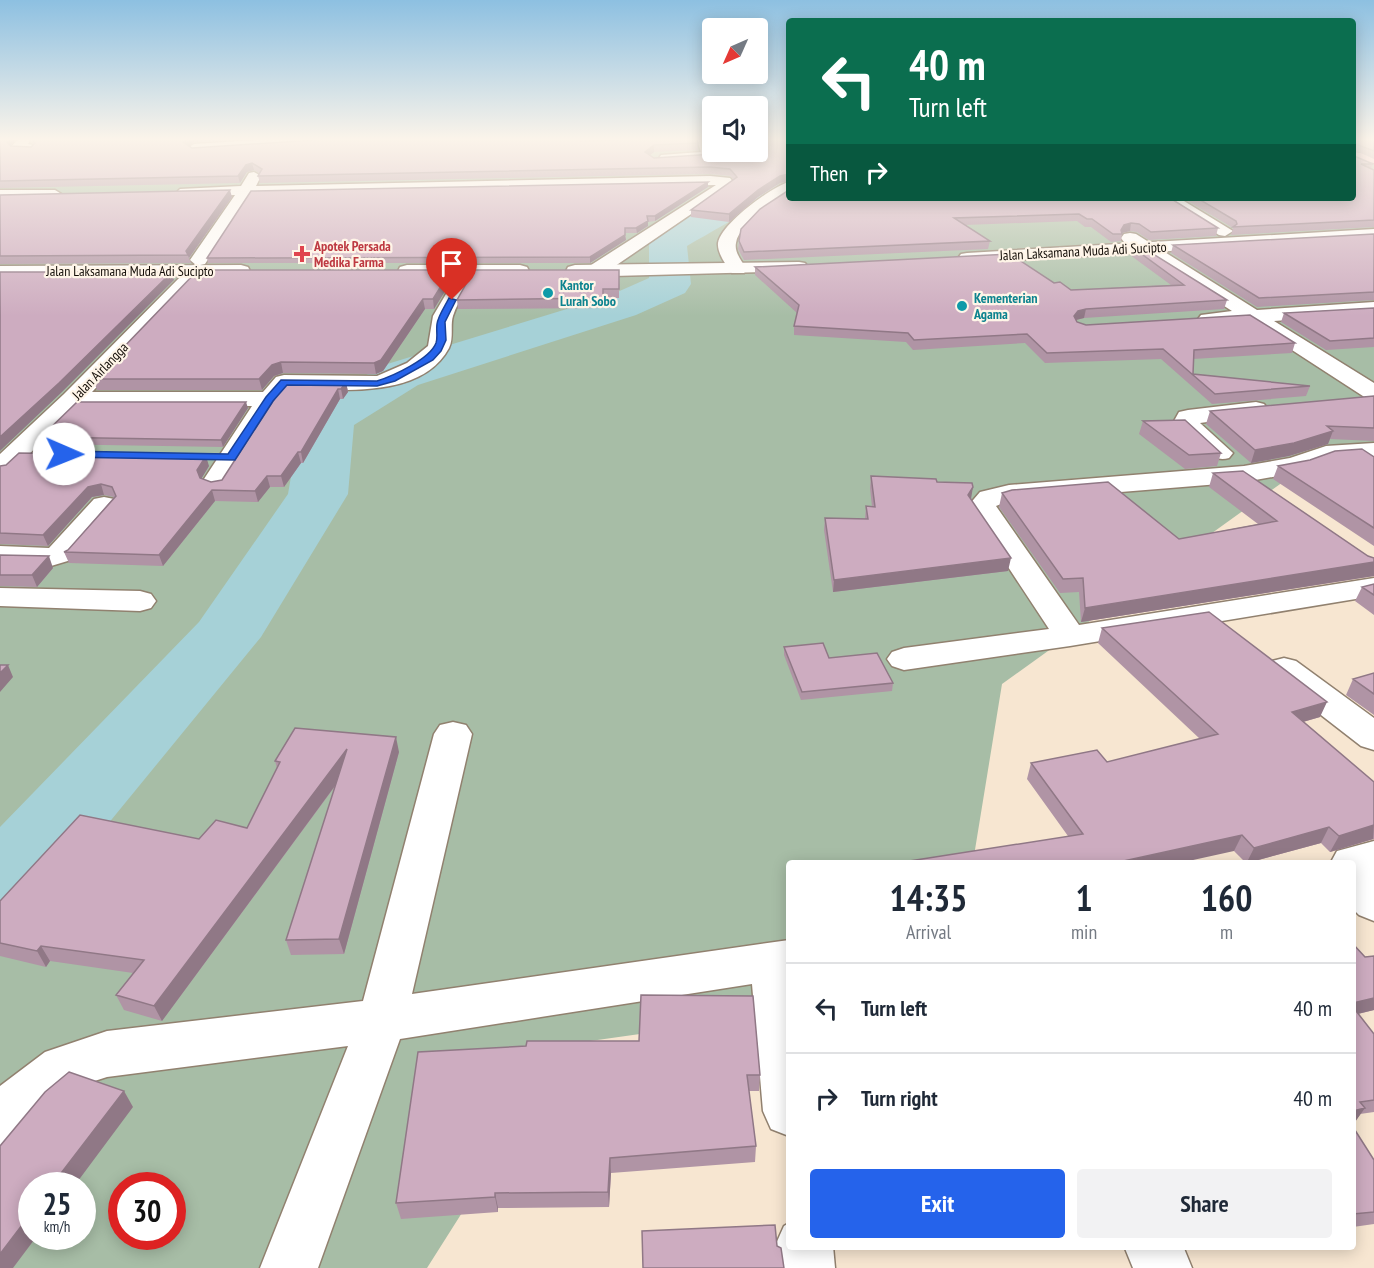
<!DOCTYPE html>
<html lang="en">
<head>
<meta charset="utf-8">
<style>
  :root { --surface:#fff; --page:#f2f2f3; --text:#1f2937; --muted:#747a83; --line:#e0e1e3; --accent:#2563eb }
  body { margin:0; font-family:"PT Sans Narrow",sans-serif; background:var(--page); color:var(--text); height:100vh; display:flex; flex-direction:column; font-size:22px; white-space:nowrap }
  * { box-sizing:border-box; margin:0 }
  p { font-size:20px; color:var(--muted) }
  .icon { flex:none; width:33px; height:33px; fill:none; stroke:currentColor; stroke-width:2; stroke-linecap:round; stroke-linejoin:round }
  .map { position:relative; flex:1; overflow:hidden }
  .details { position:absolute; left:786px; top:860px; width:570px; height:390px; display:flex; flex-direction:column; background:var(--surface); border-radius:6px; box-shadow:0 3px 15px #0003 }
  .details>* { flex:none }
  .top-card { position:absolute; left:786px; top:18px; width:570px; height:183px; border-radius:6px; box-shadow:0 3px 15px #0003; background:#0b6e4f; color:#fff; overflow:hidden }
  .needle { width:39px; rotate:225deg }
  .buttons { position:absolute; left:702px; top:18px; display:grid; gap:12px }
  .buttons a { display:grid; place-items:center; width:66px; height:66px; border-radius:6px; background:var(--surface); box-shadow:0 3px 15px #0003; font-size:30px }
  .speed { position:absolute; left:18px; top:1172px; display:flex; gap:12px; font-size:30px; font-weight:700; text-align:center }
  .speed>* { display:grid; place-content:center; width:78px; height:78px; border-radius:50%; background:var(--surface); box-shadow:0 3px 15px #0003; line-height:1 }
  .speed small { font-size:15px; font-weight:400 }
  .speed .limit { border:9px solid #d22; background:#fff; color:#111 }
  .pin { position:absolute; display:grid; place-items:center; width:51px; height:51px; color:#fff; margin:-62px -26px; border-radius:50% 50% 50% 0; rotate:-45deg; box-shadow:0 0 6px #0007 }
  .pin .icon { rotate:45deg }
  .me { position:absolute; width:66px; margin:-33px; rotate:91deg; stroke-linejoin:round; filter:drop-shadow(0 0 4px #0008) }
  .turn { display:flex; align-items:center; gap:21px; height:126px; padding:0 24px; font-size:27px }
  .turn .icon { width:78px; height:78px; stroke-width:2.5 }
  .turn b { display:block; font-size:42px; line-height:51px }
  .then { display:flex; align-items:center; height:57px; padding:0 24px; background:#0003; gap:12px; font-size:22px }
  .eta { display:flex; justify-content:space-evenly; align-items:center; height:102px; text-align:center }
  .eta b { font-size:36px; font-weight:800; line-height:42px }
  .button { display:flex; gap:12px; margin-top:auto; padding:12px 24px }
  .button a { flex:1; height:69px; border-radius:6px; background:var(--accent); color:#fff; font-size:24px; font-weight:800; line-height:69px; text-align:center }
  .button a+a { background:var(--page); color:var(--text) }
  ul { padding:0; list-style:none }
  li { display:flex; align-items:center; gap:18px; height:90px; padding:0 24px; border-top:2px solid var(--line) }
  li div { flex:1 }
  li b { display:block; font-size:22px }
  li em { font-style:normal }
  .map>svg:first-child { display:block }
</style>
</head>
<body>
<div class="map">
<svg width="1374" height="1268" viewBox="0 0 1374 1268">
  <rect width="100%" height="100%" fill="#f7e6d1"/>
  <!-- green -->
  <path fill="#a7bda6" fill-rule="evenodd" d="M0,138h712v14h46v-14h31v60h564v-42l21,1v318l-91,7 -281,202 -29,178h-184v151l-220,31 -142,224h-427zM32,1185h50v51h-50zM122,1185h50v51h-50z"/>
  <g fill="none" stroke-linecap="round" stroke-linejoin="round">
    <!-- river -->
    <path fill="#a6d1d7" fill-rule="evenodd" d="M758,138h13l18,13c0,6 1,14 -1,19 -16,32 -71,58 -101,76l4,38 -6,9 -49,22 -218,70 -64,40 -6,69 -87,143 -194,237 -34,25 -33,10v-82l199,-205 89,-128 13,-76 8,-11 75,-42 222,-68 43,-19v-37l6,-8c37,-20 81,-39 108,-73l-11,-8h6z"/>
    <defs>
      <path id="minor" d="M19,138h13l-4,6 5,1 2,3 -2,3 -20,-1 -2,-3z
        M285,138h72l-6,4 -157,10 -7,-4 7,-4z
        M575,138h135l2,14 4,2c-7,9 -49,11 -57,4l2,-3 40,-3 -3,-10 -118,3 -5,-1 -2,-3z
        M254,172l7,4 -5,10 454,-10 20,2 5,6 -133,91h-14l-2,-4 2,-4 128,-82 -465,10 -46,69 -5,1 6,5 -3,4 -111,118h171l13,-15 8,-2 93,1 30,-13 21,-17 5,-30 29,-49h14l2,4c-8,14 -20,29 -25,45 -3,10 1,21 -4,32 -28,52 -110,41 -159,41l-12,14 -53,85 -10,2 -10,-2 -3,-6 50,-76h-174l-69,68 -9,2v-22l64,-60 127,-128 5,-1 -6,-5 45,-65 -50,2 -8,-5 3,-3 61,-3 8,-13z
        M789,182v12c-14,10 -51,30 -53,49 -2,9 6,19 11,26l-3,4h-12c-6,-8 -15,-20 -14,-30 3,-19 53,-56 71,-61z
        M0,190h55l8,5 -8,5h-55z
        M1160,198h19l54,33 -8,5 -6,-1z
        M1130,233l6,1 121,76 117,-8v12l-100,7 100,62v17l-8,-2 -117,-76 -41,3 -7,-2 -3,-4 3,-4 31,-4 -108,-69 -3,-4 3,-4z
        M1256,402l8,2 4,5 -4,5 -64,9 33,30 -4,5c-22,6 -44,-20 -55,-37l5,-9 9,-2z
        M1374,443v16l-45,3 -34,11 -51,9 -235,19 -13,5 83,119 295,-47v18l-304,50 -166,24 -12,-4 -5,-7 5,-7 12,-4 145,-19 -81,-123 12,-14 29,-7 235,-19 46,-8 36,-12z
        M104,497l10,2 4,6 -47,55 -20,6 -51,-2v-18l49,2 45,-49z
        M0,588l140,3 11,3 5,7 -5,7 -11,3 -140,-5z
        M1284,658l12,3 78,57v32l-13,-4 -89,-69 -5,-8 5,-8z
        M453,722l13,3 6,9 -60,260 377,-54v196l-18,-7 -8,-18 -11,-127 -352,55 -82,229h-58l88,-222 -241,31 -28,9 -45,36 -15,20 -19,7v-63l45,-34 62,-21 256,-30 71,-267 6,-9z
        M1374,841v80l-15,-6 -6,-6v-47h-22l6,-11z
        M789,1223v23h44l2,22h-58l-2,-22 9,-20z
        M1124,1246h59l9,22h-59z"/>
      <path id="secondary" d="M1374,229v10l-407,24 -6,-1 -3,-4 3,-4 6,-1z
        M799,262l6,1 3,4 -3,4 -230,6 -7,-2 -2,-4 2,-4 7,-2z
        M241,265l7,2 2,4 -2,4 -248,3v-12z
        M407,265h113l7,2 2,4 -2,4 -7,2 -120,-2 -2,-4 2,-4z"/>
      <path id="trunk" d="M1353,152l21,3v8l-21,-3z"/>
    </defs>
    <!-- minor casing -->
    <use href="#minor" stroke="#91816f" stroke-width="3"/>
    <!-- secondary casing -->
    <use href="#secondary" stroke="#91816f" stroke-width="3"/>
    <!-- trunk casing -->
    <use href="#trunk" stroke="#a87c83" stroke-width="3"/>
    <!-- minor -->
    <use href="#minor" fill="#fff" fill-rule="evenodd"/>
    <!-- secondary -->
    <use href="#secondary" fill="#fff" fill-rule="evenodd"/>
    <!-- trunk -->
    <use href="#trunk" fill="#fac6d2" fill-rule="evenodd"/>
  </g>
  <!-- wall -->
  <path fill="#b094a5" d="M0,138h16l-5,8 20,1 2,-3 -3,-6h218l-54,4 -5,4 3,2 388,-7 118,2v7l-44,2 -4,3 4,3 60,-4 75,-15v42l-9,2 -22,14 -29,25 -38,-5v-7l43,-30 -4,-4 -20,-2 -450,9 -2,-7 1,-3 -5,-3 -7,2 -7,11 -240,5z
    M1353,138h21v21l-20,-9v6l19,8 -2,5 3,1v57l-143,8 2,-7 -50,-30h170z
    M708,182v5l-53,34 -7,1v4l-11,7h-12l1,7 -36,23h-382l-1,-5z
    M789,190l381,8 48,30 -2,8 -67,4 -12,-8 -7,-1 -8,2 -1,8 -10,1 -20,-15h-6l-8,-6 -112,4 25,16 -2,8 -244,11 -6,-11 1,-8z
    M0,195l232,2 -43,61 2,5 -191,1z
    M1374,234v66l-117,7 -86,-54 2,-8z
    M1132,247l95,53 -3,9 -140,9 -8,2 1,2 9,3 209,18 -3,10 -99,6v15l117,12 -4,10 -94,8 -51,-45 -116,4 -20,-20 -112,7 -7,-8 -112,-7v-9l3,-13 -42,-38v-8l299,16 17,7 100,-5 -41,-30z
    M451,270l1,10 -18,29h-9l-42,62 -7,3 -93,-1 -9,3 -12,14h-165l-4,-11z
    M619,270v28h-16v10l-145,1 -1,-9z
    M1374,308v39l-48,3 -45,-28 3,-9z
    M346,382l2,10 -5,7h-3l-37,64h-2l-17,24h-14l-12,15 -43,-1 -52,65 -94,-3 -5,-11 4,-2 46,-53 -10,-2 -12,2 -44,49 -48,-2v-78h209l-8,13 10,3 11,-2z
    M1374,396v45l-44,-2 -2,5 -39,12 -38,7 -45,-39 4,-13z
    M248,408l-25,39 -180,-3 -2,-7z
    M1143,421l78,32 -4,13 -32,3 -46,-35z
    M1374,457v89l-101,-67 5,-13z
    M1213,473l161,89v14l-293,46 -2,-30 -19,1 -61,-86 3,-14 177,46 79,-15 -49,-37z
    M871,476l66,6 34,17 37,72 -175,21 -9,-62 1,-12 40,1 1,-13 6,1 -2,-19z
    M0,555l53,13 -16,19 -37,-1z
    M1374,584v31l-19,-14 7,-14z
    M1102,628l218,89 -17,5 71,60v57l-44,13 -9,-9 -70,19h-6l-11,-11 -166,-15 -41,-57 4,-16 76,-1 93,-23 -102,-96z
    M784,647l45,11 64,25 -1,8 -91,9 -17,-45z
    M1374,673v42l-28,-20 7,-16z
    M399,752l-55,202 -53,1 -5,-15 50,-155 -174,236 -38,-11 -8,-15 17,-22 -83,-12 -4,6 -46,-11v-55l199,-62 48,-11 30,-60 -2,-7z
    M1353,944l12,13 9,-1v54l-16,4 16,20v78l-14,2 -5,8 -2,1z
    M418,1052l342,23 -1,16h-10l7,55 -1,16 -144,11 -2,34 -111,1v4l-97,7 -5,-16z
    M1353,1127l21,33v64l-21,3z"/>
  <!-- shaded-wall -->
  <path fill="#907886" d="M10,138h6l-7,10 -2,-6z
    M189,138h59l-54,4 -9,7 -2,-7z
    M654,145v7l-9,7v-7z
    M252,163l2,7 -7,2 -7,11 -2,-7 8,-11z
    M789,174v7l-9,2 -22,14 -29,25v-8l29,-24 22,-14z
    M708,182v5l-53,34v-5z
    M230,190l2,7 -43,61 -3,-7z
    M648,221v5l-11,7 -1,-5z
    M1131,223l-1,8 -8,2 -1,-3 3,-5z
    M625,235l1,5 -36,23v-6z
    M451,270l1,10 -18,29 -1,-10z
    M172,272l2,8 -112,112 -62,59v-14z
    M423,299l2,10 -42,62 -7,3 -2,-11z
    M1086,309l-2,9 -8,2 -2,-4 4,-5z
    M281,362l2,11 -9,3 -12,14 -3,-11 13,-14z
    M346,382l2,10 -5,7 -2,-10z
    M338,389l2,10 -37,64 -2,-11z
    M246,402l2,6 -25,39 -2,-7z
    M1333,431l-5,13 -39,12 -38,7 4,-13z
    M298,452l3,11 -17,24 -3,-11z
    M206,456l3,10 -9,15 -3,-11z
    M267,476l3,11 -12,15 -3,-11z
    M101,484l3,11 -12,2 -44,49 -5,-11 45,-48z
    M973,487l-2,12 -5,8 2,-12z
    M212,490l3,11 -52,65 -4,-11z
    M49,556l4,12 -16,19 -5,-12z
    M1011,558l-3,13 -175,21 1,-12z
    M1374,562v14l-293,46 4,-14z
    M8,665l5,12 -13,15v-19z
    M1327,702l-7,15 -35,10 7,-15z
    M396,737l3,15 -55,202 -5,-15z
    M347,749l4,15 -189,257 -8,-15z
    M1374,825l-1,14 -43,13 9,-16z
    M1329,827l-8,16 -70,19h-4l7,-14z
    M1242,835l-8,16 -50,11h-65z
    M41,946l9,15 -4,6 -9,-16z
    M1374,998v12l-21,5v-12z
    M124,1091l9,16 -58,78h-23z
    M1365,1108l-10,14 -2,1v-12z
    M610,1158l1,15 -2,34 -1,-15z
    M495,1193l3,15v4l-3,-15z
    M32,1212v24h5l-24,32h-13v-14z"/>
  <!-- building -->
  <path fill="#cdacc0" stroke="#907886" stroke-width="1.5" d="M0,138h10l-3,4 4,4 20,1 4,-4 -4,-5h158l-6,4 9,6 153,-10h230l5,3 117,-3 1,5 -44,2 -9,7 9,6 60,-4 1,-2h43v-14h28l3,1v35l-9,2 -22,14 -29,24 -38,-4 46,-33 -7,-8 -20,-2 -452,9 4,-7 -10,-6 -6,2 -8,11 -238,5z
    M1353,138h21v13l-18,-7 -3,2z
    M1353,146l1,10 19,8h-12l13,6v50l-141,7 4,-3 -1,-3 -39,-23h156z
    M708,182l-53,34h-8l1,5 -12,7h-11v7l-35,22 -383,1 44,-67z
    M230,190l-44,61 2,4 -188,1v-61z
    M789,190v8h381l48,30 -67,4 -12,-8 -8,-1 -7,2 -3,5 1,4h-9l-21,-15h-5l-8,-5 -125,4 36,23 -246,11 -5,-11 2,-12 19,-20z
    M1374,234v58l-115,6 -86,-53z
    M1132,247h10l85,53 -141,9 -8,2 -4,5 3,6 9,3 164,-10 45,28 -101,7 -1,24 117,12 -95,8 -52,-45 -116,4 -20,-19 -113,6 -6,-7 -114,-7 5,-21 -44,-38 255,-13 44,29 6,-1 11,8 113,-5z
    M198,270h253l-18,29h-10l-42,61 -7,3 -93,-1 -9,3 -13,14h-166z
    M474,270h145v19h-16v9l-146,2z
    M0,272h172l-113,111 -59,54z
    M1374,308v30l-44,3 -46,-28z
    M289,382h57l-5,7h-3l-37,63h-3l-17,24h-14l-12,15 -43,-1 -53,65 -95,-3 4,-2 48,-54 -4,-9 -11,-3 -13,3 -45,48 -43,-2v-67l6,-1 13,-12 187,3 -9,14 3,8 11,4 11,-2 55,-85z
    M1374,396v32l-47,-2 6,5 -39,12 -39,7 -45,-39z
    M77,402h169l-25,38 -180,-3z
    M1185,420l36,33 -32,2 -46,-34z
    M1362,449l12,8v71l-96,-62 32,-6 25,-9z
    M1243,471l125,85 6,2v4l-289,46 -2,-30 -20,1 -61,-86 10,-3 96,-8 71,57 98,-18 -64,-48z
    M871,476l65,3 1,3 35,1 1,4 -5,8 43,63 -177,22 -9,-62 43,1 -2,-13 9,1z
    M0,555l49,1 -17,19h-32z
    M1374,584v11l-12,-8z
    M1209,612l118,90 -35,10 82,70v43l-35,11 -10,-9 -75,21 -12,-13 -123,27h-216l180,-28 -52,-71 66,-13 10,12 111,-28 -116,-106z
    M823,643l6,15 48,-5 16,30 -91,9 -18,-45z
    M0,665h8l-8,8z
    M1374,673v21l-21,-15z
    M295,728l101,9 -57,202 -53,1 61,-191 -193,257 -38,-11 28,-35 -103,-14 -4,5 -37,-8v-42l80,-86 119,24 17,-19 31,8 33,-66 -5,-1z
    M1353,944l12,13 9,-1v42l-21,5z
    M641,995l112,1 7,79h-13l9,71 -146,12 -2,34 -113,1v4l-99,6 22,-151 108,-6 1,-5h112z
    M1353,1007l21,27v66l-14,2 5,6 -12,3z
    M69,1072l55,19 -72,94h-20v27l-32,42v-108l45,-54z
    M1353,1127l21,33v52l-21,2z
    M775,1225l2,21 4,2 3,20h-141l-1,-37z"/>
  <!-- sky -->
  <linearGradient id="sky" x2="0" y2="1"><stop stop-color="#8dc0e1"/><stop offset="0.44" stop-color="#fbf4ea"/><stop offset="1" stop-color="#fbf4ea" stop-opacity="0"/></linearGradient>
  <rect width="1374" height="316" fill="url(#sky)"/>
  <!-- route -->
  <path fill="#2563eb" stroke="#184099" stroke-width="1.5" d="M449,298l7,2 -11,22 1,18 -5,11 -8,9 -38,21 -18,5 -90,-1 -14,16 -38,59 -171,-3 -5,-3 5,-3 164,3 38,-57 15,-17 96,1c16,-5 53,-22 59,-38 2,-6 0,-12 1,-19 1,-8 8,-18 12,-26z"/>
  <!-- markers -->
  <path fill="#e0444e" stroke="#fff5e8" stroke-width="2" d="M299 245h6v6h6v6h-6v6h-6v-6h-6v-6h6z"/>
  <g fill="#0f9aa8" stroke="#fff5e8" stroke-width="2">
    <circle cx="548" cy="293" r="6"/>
    <circle cx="962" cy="306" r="6"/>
  </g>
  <g text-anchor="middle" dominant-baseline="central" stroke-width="4.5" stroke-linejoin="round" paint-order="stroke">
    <!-- far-health labels -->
    <g font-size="14" font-weight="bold" fill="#be3a42" stroke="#fff5e8" text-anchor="start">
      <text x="314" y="246">Apotek Persada<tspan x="314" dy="16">Medika Farma</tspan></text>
    </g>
    <!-- far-street labels -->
    <g font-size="14" fill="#130d07" stroke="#fff5e8">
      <text transform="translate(1083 251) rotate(-3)">Jalan Laksamana Muda Adi Sucipto</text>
      <text x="130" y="271">Jalan Laksamana Muda Adi Sucipto</text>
      <text transform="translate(100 371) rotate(-46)">Jalan Airlangga</text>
    </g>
    <!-- far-culture labels -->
    <g font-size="14" font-weight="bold" fill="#0d838f" stroke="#fff5e8" text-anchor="start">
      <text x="560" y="285">Kantor<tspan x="560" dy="16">Lurah Sobo</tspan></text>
      <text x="974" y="298">Kementerian<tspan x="974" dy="16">Agama</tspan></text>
    </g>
  </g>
</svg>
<div class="buttons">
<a><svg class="needle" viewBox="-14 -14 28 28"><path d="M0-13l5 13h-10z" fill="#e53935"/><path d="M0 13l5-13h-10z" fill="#747a83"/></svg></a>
<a><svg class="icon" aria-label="sound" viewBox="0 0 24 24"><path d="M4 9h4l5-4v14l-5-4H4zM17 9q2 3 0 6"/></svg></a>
</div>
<div class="speed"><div>25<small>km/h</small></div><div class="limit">30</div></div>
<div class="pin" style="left:452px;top:300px;background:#d93025"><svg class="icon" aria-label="arrive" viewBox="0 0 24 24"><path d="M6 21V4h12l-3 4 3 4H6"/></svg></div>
<svg class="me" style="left:64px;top:454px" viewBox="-20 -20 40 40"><circle r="19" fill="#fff"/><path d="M0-13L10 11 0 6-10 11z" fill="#2563eb"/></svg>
<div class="top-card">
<div class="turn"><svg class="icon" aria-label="left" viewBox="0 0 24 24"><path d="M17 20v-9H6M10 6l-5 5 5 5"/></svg><div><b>40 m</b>Turn left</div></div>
<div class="then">Then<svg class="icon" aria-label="right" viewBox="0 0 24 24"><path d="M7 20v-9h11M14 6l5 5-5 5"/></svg></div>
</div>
<section class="details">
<div class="eta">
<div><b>14:35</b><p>Arrival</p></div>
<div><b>1</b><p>min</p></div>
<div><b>160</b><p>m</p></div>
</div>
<ul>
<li><svg class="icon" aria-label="left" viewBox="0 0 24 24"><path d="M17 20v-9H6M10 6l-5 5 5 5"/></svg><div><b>Turn left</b></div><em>40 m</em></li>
<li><svg class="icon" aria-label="right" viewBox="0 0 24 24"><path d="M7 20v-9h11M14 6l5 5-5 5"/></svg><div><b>Turn right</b></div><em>40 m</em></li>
</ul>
<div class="button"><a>Exit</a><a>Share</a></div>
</section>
</div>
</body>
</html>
